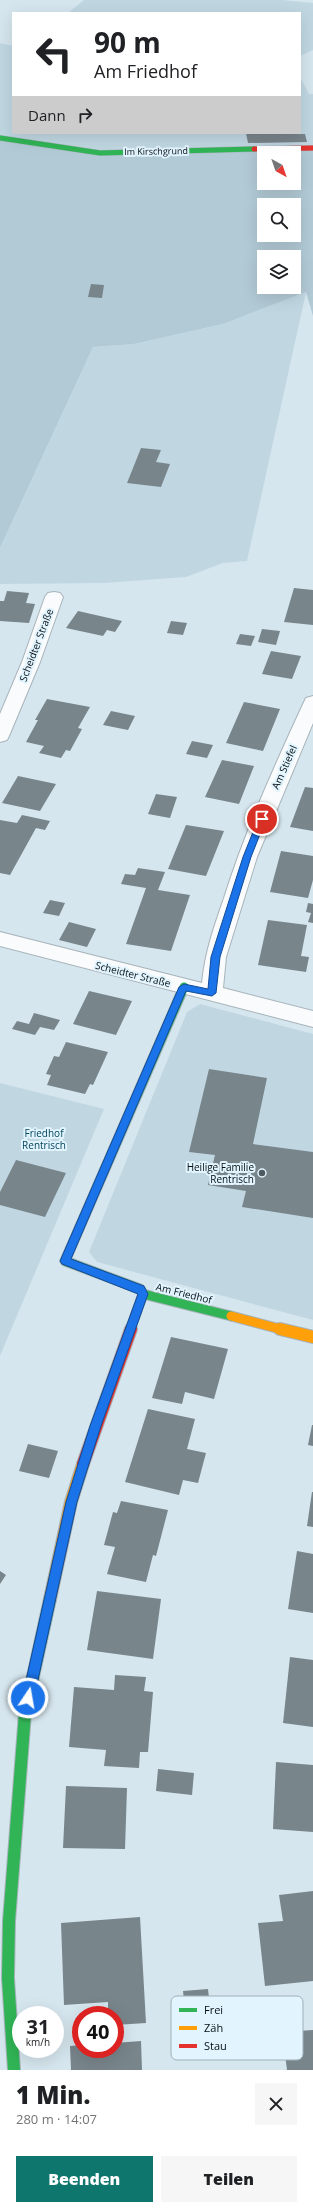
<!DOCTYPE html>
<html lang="de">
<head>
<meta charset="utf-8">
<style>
  :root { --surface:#fff; --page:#f6f6f6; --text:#202124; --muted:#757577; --accent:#0f766e }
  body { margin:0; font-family:"Open Sans",sans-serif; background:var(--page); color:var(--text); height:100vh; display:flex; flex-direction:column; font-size:15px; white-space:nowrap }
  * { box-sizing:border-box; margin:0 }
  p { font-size:13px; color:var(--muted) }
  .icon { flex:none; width:22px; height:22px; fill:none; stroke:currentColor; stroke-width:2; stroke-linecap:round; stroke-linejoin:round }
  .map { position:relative; height:2070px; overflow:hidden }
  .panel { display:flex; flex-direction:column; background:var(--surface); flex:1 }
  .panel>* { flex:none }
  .top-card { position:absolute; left:12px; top:12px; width:289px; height:122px; border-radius:0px; box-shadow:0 4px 16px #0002; background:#fff; color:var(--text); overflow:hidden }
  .needle { width:26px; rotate:140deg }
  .controls { position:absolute; left:257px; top:146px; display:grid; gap:8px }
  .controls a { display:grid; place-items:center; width:44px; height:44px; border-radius:0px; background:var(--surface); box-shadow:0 4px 16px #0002; font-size:20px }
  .speed { position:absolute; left:12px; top:2006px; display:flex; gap:8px; font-size:20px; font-weight:700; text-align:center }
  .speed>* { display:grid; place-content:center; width:52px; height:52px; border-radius:50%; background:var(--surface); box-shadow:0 4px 16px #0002; line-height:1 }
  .speed small { font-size:10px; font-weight:400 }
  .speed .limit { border:6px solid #d22; background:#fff; color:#111 }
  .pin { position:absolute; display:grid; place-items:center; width:34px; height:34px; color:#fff; margin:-17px; border:2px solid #fff; border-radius:50%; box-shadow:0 1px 4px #0007 }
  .me { position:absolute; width:44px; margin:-22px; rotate:12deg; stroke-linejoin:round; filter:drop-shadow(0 0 3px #0008) }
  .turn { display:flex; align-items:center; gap:14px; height:84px; padding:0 16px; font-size:18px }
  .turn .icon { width:52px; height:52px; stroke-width:2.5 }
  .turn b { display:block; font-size:28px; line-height:34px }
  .then { display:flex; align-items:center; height:38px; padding:0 16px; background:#0003; gap:8px; font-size:15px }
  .round { display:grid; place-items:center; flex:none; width:42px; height:42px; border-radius:0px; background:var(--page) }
  .overview { display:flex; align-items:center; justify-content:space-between; height:68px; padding:0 16px }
  h1 { font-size:24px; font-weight:800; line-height:30px }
  .action { display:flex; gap:8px; margin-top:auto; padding:8px 16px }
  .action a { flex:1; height:46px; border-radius:0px; background:var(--accent); color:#fff; font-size:16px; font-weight:800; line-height:46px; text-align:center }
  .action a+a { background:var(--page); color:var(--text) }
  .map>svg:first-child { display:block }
</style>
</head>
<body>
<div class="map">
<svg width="313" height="2070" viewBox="0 0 313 2070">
  <rect width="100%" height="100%" fill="#d6e6ee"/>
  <!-- green -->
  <path fill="#c0d7e2" d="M84,0h198l31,3v47l-13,6v-43h-232z
    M0,43l13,3v87h287v-56l9,17h4v55l-213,4 -100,-14z
    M306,292l-59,269 -24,2 -37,14 -82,6 -104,1v-36l93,-201 41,-3 89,-20z
    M200,1004l113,30v286l-216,-58 -8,-10 98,-240z
    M0,1083l104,26 -104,247z"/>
  <!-- forest -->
  <path fill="#b2cad6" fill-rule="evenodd" d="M0,139l100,14 213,-4v167l-7,-24 -83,32 -89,20 -41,3 -93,201zM264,153h30v30h-30zM264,205h30v30h-30zM264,257h30v30h-30z"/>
  <!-- building -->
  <path fill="#78858b" d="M246,133l59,1 2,8 -59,1z
    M91,284l13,1 -2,13 -14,-1z
    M141,448l20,2 -5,12 14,2 -9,23 -34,-4z
    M294,588l19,2v35l-29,-3z
    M7,591l22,2 -3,10 9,1 -6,19 -29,-2v-20h4z
    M78,611l44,10 -7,11 -8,-2 -4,6 -37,-8z
    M171,621l16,2 -4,12 -16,-2z
    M262,629l18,2 -4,14 -18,-3z
    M240,634l15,2 -4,10 -15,-2z
    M271,651l30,5 -9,23 -30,-5z
    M47,699l43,8 -12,21 4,1 -12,22 -4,-1 -5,8 -22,-5 5,-7 -18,-4 12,-22h-3z
    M244,702l36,7 -17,42 -37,-8z
    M111,711l24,5 -7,14 -25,-5z
    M192,741l21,4 -6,13 -21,-4z
    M222,760l32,6 -15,38 -34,-7z
    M18,776l38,8 -16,27 -38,-8z
    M305,787l8,1v43l-23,-4z
    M156,794l21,3 -7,21 -22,-4z
    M22,815l28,6 -5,9 -9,-2 -26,47 -10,-2v-53l17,3z
    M186,825l38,6 -18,45 -38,-7z
    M281,851l32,5v24l-5,18 -38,-6z
    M138,868l27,4 -7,18 32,5 -19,56 -45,-7 20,-56 -25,-4 4,-10 10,1z
    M50,900l15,3 -6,13 -16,-3z
    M308,903l5,1v19l-5,-1 3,-9 -5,-1z
    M268,920l39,5 -6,31 8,1 -3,15 -48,-7z
    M69,922l27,7 -9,18 -28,-7z
    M89,991l43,10 -16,34 -43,-11z
    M34,1013l26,7 -6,10 -14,-3 -5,8 -23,-6 5,-8 12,3z
    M66,1042l42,10 -15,33 -3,-1 -5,10 -38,-9 4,-10 -5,-1 8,-18 5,1z
    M209,1069l58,9 -14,66 60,8v66l-71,-11 4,-16 -38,-6 7,-30 -26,-3z
    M16,1160l50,13 -21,44 -45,-12v-13z
    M171,1337l57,12 -14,50 -29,-7 -3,12 -30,-6z
    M148,1409l47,10 -8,30 19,4 -8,30 -15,-3 -4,15 -54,-13z
    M312,1425h1v21l-5,-1z
    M28,1444l30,7 -9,27 -30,-7z
    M312,1492h1v35l-6,-1z
    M121,1501l47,9 -12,46 -3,-1 -7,27 -39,-8 8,-27 -11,-2 9,-33 4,1z
    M297,1551l16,3v59l-25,-4z
    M0,1571l6,4 -6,9z
    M97,1591l64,8 -8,60 -66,-9z
    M290,1657l23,3v67l-30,-4z
    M115,1675l31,2 -2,14 9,1 -5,60h-8l-1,16 -35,-2 2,-16 -37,-3 5,-60 40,3z
    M276,1762l37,3v67l-40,-3z
    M158,1769l36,4 -2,22 -36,-4z
    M66,1786l61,2 -2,61 -62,-1z
    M313,1891v90l-48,5 -7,-63 25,-2 -4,-26z
    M140,1917l6,106 -31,2v-10h-7v-13l-44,3 -3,-82z
    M208,1989l3,27 -25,3 -3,-28z
    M313,2030v40h-26l-5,-38z
    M141,2041l1,29h-71l-1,-24 11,-1v4h34v-6z"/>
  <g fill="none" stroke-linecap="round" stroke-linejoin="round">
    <defs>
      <path id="street" d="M54,592l6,1 3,4 -23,65 -31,74 -2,4 -7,2v-28l22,-52 23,-65 3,-4z
        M313,696v27l-56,134 -31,100 -3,31 90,23v16l-313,-81v-14l202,51c3,-31 12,-56 22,-85 21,-67 50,-131 80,-196l2,-4z"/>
      <path id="fast-far2" d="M0,138l100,15 154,-4"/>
      <path id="fast-far1" d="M184,987l-119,274 75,28 3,5 88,22"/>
      <path id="fast" d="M14,2070l-6,-92 1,-57 16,-208 25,-114"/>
      <path id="slow-far1" d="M231,1316l53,14"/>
      <path id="slow" d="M280,1329l33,8
        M50,1599l21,-97 12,-38"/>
      <path id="jam-far2" d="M254,149l59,-1"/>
      <path id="jam-far1" d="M130,1330l13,-36"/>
      <path id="jam" d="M83,1464l48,-135"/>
    </defs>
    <!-- street casing -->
    <use href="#street" stroke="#a7b3ba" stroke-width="2"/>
    <!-- fast-far2 casing -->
    <use href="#fast-far2" stroke="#a7b3ba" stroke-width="6"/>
    <!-- fast-far1 casing -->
    <use href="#fast-far1" stroke="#a7b3ba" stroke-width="11"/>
    <!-- fast casing -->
    <use href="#fast" stroke="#a7b3ba" stroke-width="14"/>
    <!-- slow-far1 casing -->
    <use href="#slow-far1" stroke="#a7b3ba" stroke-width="11"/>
    <!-- slow casing -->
    <use href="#slow" stroke="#a7b3ba" stroke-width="14"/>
    <!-- jam-far2 casing -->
    <use href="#jam-far2" stroke="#a7b3ba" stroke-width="6"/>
    <!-- jam-far1 casing -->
    <use href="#jam-far1" stroke="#a7b3ba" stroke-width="11"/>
    <!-- jam casing -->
    <use href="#jam" stroke="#a7b3ba" stroke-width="14"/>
    <!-- street -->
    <use href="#street" fill="#f9fbfc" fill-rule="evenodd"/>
    <!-- fast-far2 -->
    <use href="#fast-far2" stroke="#30b455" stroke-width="5"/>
    <!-- fast-far1 -->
    <use href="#fast-far1" stroke="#30b455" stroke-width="9"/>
    <!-- fast -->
    <use href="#fast" stroke="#30b455" stroke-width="12"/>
    <!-- slow-far1 -->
    <use href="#slow-far1" stroke="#ff9f0a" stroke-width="9"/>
    <!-- slow -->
    <use href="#slow" stroke="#ff9f0a" stroke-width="12"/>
    <!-- jam-far2 -->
    <use href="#jam-far2" stroke="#e5322d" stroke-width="5"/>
    <!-- jam-far1 -->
    <use href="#jam-far1" stroke="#e5322d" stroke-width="9"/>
    <!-- jam -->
    <use href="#jam" stroke="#e5322d" stroke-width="12"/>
  </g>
  <!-- route -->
  <path fill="#1a73e8" stroke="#114b97" d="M259,817l7,2 -15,38 -31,100 -4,36 -4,3 -26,-5 -115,268 73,27 4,8 -47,132 -24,76 -43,196 -2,4 -4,2 -4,-2 -2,-4 44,-196 24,-76 48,-132 -76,-30 -2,-3 119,-274 5,-3 24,5 3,-32 32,-100z"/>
  <!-- markers -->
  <circle fill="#4e5a60" stroke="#e2f4fe" stroke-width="1.5" cx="262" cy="1173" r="4"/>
  <g text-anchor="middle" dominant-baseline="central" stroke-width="4" stroke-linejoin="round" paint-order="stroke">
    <!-- far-street labels -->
    <g font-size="9" fill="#050f13" stroke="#e2f4fe">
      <text transform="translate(156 151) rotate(-1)">Im Kirschgrund</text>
    </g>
    <!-- street labels -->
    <g font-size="10" fill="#050f13" stroke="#e2f4fe">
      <text transform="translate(36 645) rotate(-69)">Scheidter Straße</text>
      <text transform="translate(284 767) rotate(-66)">Am Stiefel</text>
      <text transform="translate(133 974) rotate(14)">Scheidter Straße</text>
      <text transform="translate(184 1293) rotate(14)">Am Friedhof</text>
    </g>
    <!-- park labels -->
    <g font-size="10" fill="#02445a" stroke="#e2f4fe">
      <text x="44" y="1133">Friedhof<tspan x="44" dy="12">Rentrisch</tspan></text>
    </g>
    <!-- poi labels -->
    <g font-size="10" fill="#050f13" stroke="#e2f4fe" text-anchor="end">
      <text x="254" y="1167">Heilige Familie<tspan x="254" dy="12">Rentrisch</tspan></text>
    </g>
  </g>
  <!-- legend -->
  <rect x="171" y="1996" width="132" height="64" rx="6" fill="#e2f4fe" stroke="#a0afb8" stroke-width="1"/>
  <rect x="179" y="2008" width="18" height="4" fill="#30b455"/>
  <rect x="179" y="2026" width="18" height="4" fill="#ff9f0a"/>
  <rect x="179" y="2044" width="18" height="4" fill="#e5322d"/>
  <g font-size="11" fill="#050f13">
    <text x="204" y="2014">Frei</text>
    <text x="204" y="2032">Zäh</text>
    <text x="204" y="2050">Stau</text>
  </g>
</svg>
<div class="controls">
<a><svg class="needle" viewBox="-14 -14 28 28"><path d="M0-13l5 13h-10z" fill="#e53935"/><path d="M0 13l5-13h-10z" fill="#757577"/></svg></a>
<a><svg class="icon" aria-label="search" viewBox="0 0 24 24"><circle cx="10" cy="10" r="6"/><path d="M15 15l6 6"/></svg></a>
<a><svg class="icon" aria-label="layers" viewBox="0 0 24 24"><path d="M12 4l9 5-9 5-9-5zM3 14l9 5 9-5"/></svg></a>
</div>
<div class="speed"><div>31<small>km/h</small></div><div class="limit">40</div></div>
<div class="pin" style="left:262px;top:819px;background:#d93025"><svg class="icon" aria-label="arrive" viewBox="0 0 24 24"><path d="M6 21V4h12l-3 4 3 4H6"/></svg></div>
<svg class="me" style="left:28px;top:1698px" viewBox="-20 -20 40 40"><circle r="17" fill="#1a73e8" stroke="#fff" stroke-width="3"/><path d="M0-11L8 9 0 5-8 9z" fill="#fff"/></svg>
<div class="top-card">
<div class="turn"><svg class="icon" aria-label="left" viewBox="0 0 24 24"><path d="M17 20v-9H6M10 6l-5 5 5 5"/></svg><div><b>90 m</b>Am Friedhof</div></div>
<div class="then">Dann<svg class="icon" aria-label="right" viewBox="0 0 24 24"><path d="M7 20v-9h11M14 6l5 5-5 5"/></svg></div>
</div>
</div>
<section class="panel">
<div class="overview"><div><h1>1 Min.</h1><p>280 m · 14:07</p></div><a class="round"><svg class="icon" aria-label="close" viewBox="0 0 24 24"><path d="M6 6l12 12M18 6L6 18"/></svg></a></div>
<div class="action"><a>Beenden</a><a>Teilen</a></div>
</section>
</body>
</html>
